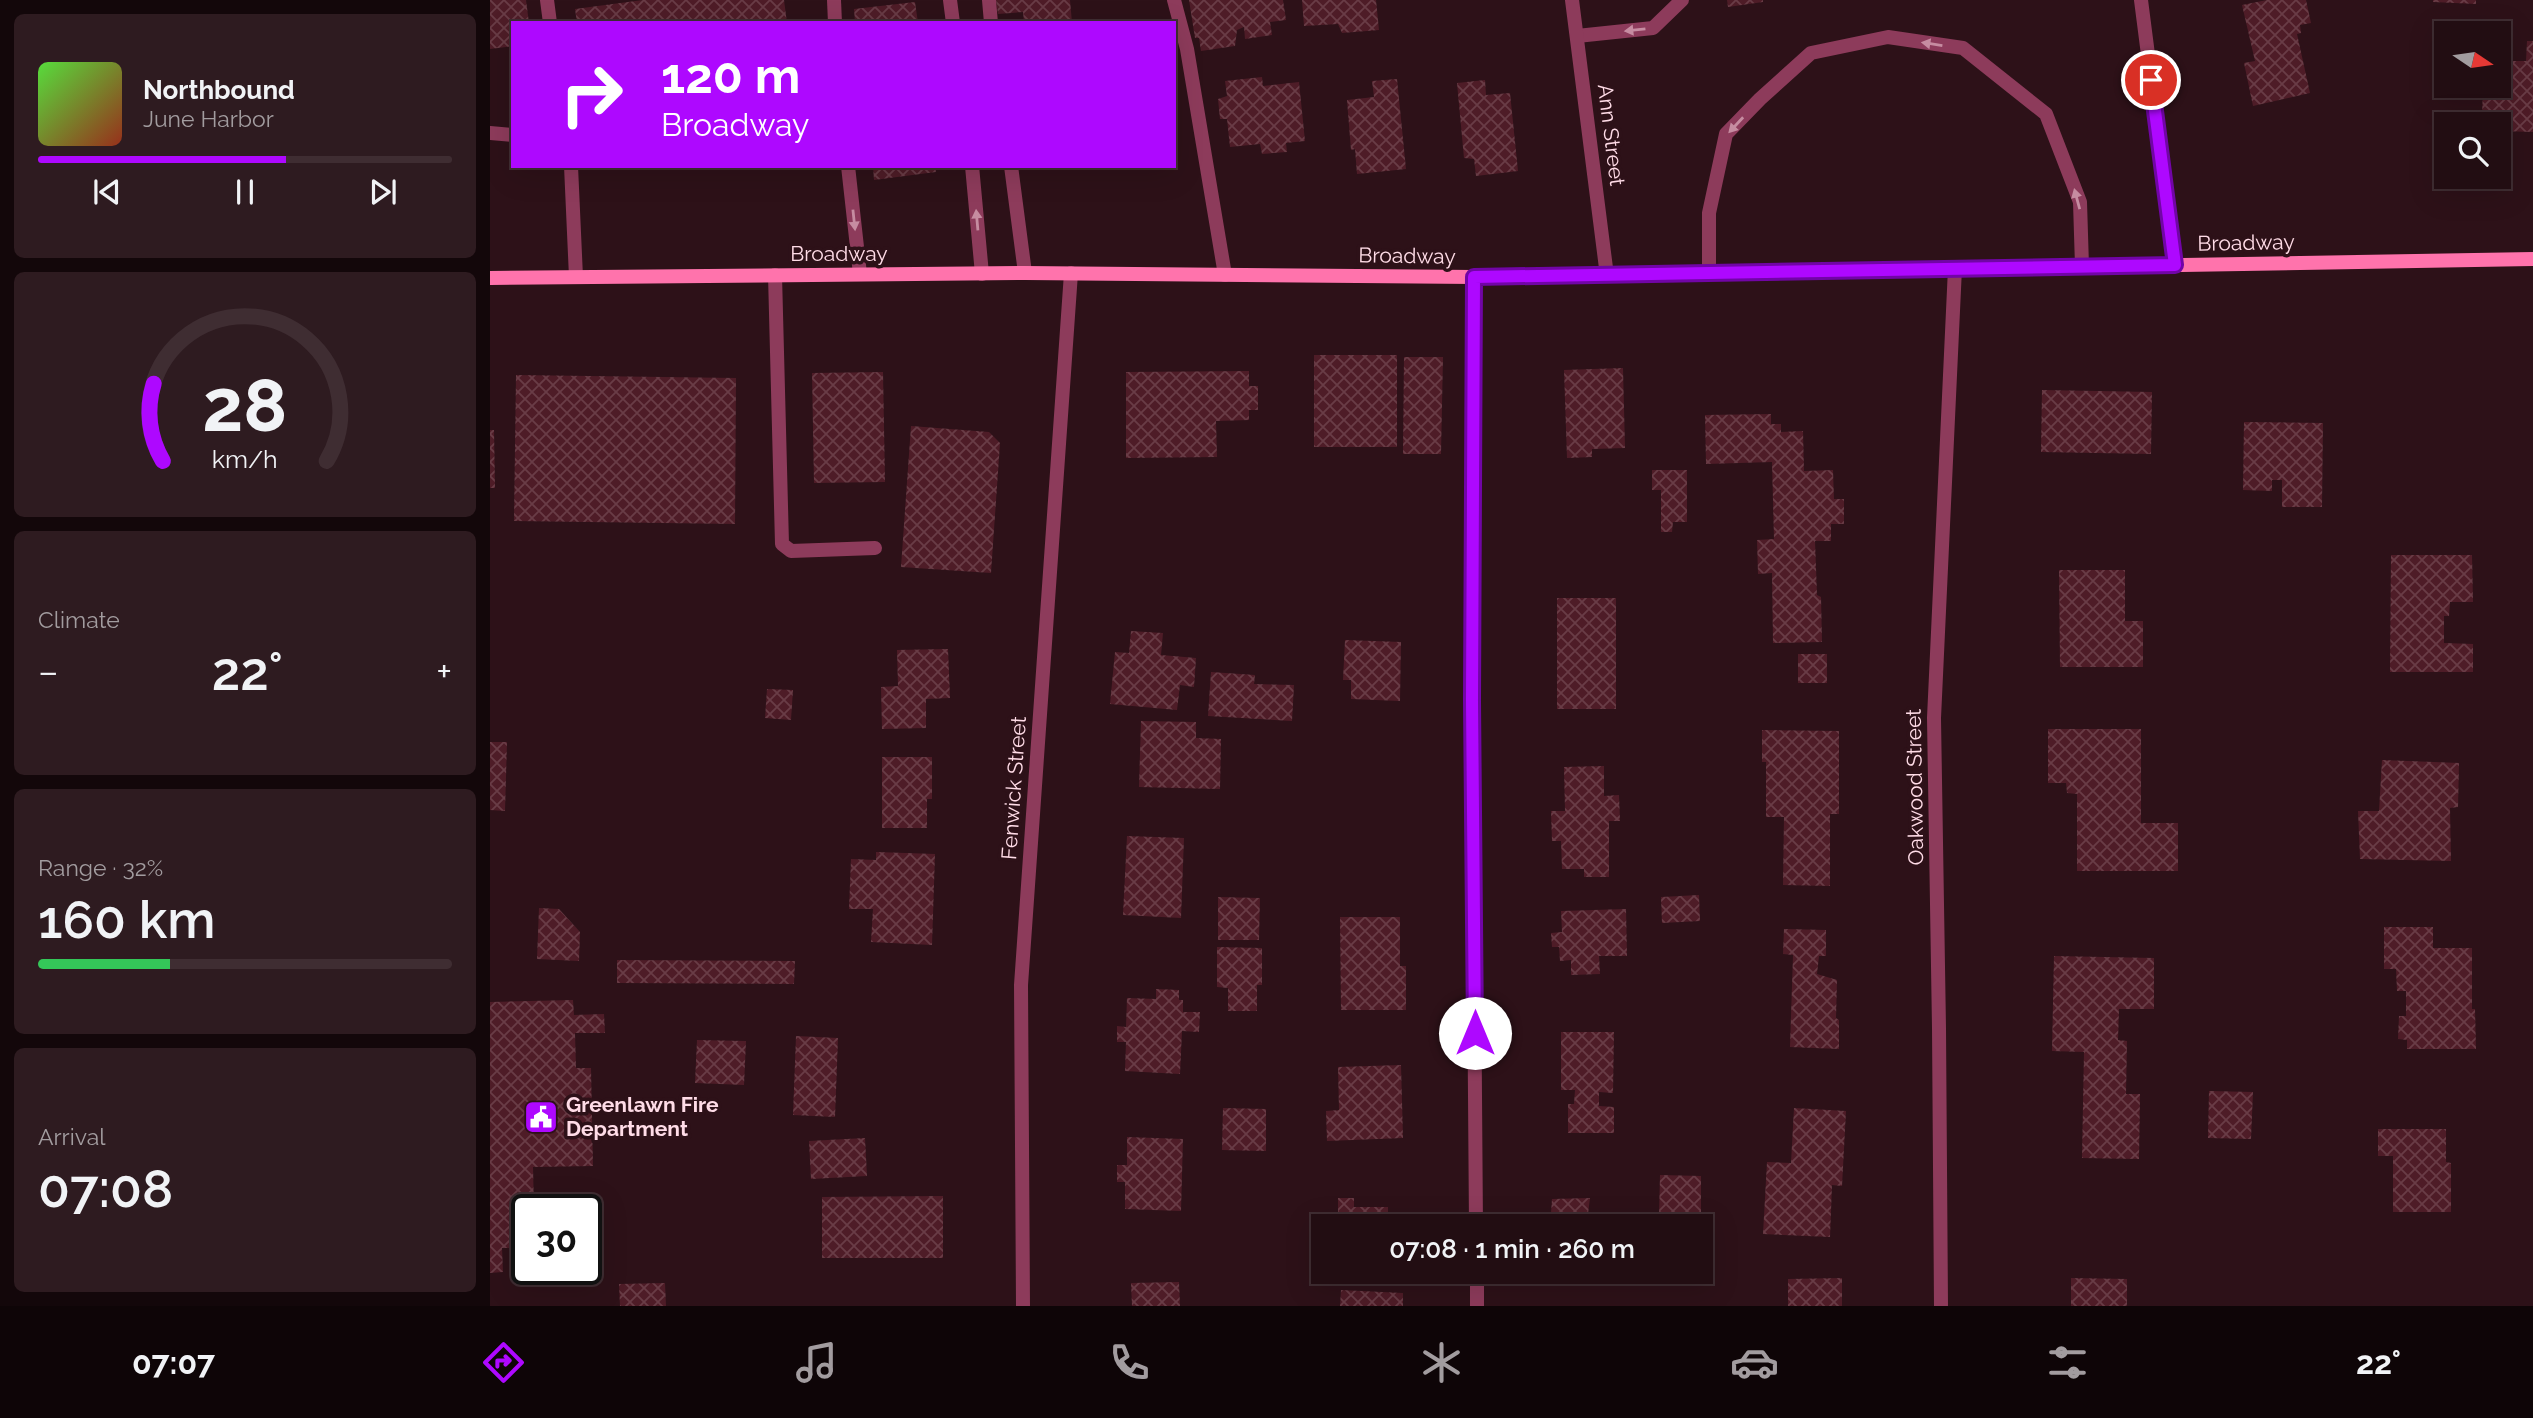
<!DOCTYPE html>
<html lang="en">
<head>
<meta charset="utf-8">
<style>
	:root { --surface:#220d12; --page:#2e1b20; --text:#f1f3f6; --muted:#a29c9f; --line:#3f2d32; --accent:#ae08ff }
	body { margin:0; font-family:Raleway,sans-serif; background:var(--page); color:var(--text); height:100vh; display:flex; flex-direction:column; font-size:26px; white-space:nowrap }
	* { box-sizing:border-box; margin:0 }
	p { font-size:23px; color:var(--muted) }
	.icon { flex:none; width:38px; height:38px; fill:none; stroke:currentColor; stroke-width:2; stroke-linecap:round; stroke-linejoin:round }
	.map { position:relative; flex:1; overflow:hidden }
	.side { display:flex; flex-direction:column; gap:14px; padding:14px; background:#13070a; width:490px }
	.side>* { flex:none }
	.banner { position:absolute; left:21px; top:21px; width:665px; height:147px; border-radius:0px; box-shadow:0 7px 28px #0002,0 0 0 2px var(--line); background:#ae08ff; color:#fff; overflow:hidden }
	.needle { width:46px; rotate:103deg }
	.fabs { position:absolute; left:1944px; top:21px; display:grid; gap:14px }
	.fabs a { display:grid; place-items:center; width:77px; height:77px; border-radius:0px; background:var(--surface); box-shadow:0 7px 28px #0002,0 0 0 2px var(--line); font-size:35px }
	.speed { position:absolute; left:21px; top:1194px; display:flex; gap:14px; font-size:35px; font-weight:700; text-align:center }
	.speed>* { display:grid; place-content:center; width:91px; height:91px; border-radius:50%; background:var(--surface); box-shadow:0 7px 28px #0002,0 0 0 2px var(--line); line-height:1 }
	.speed .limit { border:4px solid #111; border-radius:10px; background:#fff; color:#111 }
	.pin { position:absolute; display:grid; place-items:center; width:60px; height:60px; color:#fff; margin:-30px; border:4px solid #fff; border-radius:50%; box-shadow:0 2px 7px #0007 }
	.me { position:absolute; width:77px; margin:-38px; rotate:0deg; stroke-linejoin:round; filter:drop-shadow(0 0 5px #0008) }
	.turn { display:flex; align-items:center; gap:24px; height:147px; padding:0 35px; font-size:32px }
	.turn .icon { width:91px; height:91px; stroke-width:2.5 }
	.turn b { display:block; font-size:49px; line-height:60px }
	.big { font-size:52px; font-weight:600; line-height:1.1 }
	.side .tile { flex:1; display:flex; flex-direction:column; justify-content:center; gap:10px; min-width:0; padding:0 24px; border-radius:10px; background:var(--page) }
	.side .dial { align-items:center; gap:0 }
	.dial svg { height:182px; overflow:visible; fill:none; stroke:var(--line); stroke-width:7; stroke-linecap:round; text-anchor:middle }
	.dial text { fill:var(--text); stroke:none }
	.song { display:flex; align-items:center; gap:21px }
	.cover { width:84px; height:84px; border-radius:10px; background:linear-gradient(135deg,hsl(110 70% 55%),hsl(10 70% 35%)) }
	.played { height:7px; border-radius:4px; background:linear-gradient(90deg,var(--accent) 60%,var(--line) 60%) }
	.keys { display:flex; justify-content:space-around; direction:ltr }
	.heat { display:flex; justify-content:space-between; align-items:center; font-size:38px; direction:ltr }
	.charge { height:10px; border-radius:5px; background:linear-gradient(90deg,#34c759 32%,var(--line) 0) }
	.trip { position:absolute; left:821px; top:1214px; width:402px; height:70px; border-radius:0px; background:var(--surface); box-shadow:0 7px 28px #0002,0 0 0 2px var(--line); font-weight:600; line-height:70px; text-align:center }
	.tab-bar { display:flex; height:112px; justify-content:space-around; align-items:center; background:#0e0507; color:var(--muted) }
	.tab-bar .icon { width:49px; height:49px }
	.tab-bar .active { color:var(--accent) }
	.tab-bar b { font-size:32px; color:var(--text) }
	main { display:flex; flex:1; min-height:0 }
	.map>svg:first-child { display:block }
	.building { fill:url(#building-cross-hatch) }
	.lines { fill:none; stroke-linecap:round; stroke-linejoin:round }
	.service { stroke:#8d3b5b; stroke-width:14 }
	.minor { stroke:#8d3b5b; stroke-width:14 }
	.secondary { stroke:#ff73ac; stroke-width:14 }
	.oneway { fill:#c68ca1 }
	.route-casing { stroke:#7105a6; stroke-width:18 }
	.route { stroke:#ae08ff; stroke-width:12 }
	.labels { text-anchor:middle; stroke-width:7; stroke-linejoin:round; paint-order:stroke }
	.street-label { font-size:21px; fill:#ffdce7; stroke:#2d1118 }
	.poi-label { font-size:21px; font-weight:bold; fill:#ffdce7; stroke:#2d1118; text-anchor:start }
</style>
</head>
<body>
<main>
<section class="side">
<div class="tile">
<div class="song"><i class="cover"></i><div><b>Northbound</b><p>June Harbor</p></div></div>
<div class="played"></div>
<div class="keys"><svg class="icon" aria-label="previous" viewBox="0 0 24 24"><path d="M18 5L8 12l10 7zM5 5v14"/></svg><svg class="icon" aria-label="pause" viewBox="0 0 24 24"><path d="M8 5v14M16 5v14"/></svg><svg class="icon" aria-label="next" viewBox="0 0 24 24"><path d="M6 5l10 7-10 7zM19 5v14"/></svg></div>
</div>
<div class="tile dial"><svg viewBox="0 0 100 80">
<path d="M14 69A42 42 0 1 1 86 69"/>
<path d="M14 69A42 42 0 0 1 10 35" stroke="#ae08ff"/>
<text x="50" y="56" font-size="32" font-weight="700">28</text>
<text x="50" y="72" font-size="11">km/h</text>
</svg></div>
<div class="tile"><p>Climate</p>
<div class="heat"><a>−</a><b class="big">22°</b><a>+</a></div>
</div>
<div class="tile"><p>Range · 32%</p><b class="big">160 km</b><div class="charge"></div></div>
<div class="tile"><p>Arrival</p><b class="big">07:08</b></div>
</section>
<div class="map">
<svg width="2043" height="1306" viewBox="0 0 2043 1306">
	<defs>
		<pattern id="building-cross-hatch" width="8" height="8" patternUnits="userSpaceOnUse" patternTransform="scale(1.75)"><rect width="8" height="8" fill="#4e1c27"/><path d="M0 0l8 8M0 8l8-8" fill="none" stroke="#693c46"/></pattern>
	</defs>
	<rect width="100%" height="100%" fill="#2d1118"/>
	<g class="building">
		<path d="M 0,0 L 36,0 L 39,23 L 23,23 L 23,46 L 0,49 Z"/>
		<path d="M 153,0 L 294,0 L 297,23 L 87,23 L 85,9 Z"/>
		<path d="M 506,0 L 580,0 L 582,23 L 534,23 L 533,12 L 508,14 Z"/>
		<path d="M 699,0 L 793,0 L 796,20 L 780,22 L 782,35 L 755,39 L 754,27 L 747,30 L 745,46 L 711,51 L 709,38 L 705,38 Z"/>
		<path d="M 812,0 L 886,0 L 889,30 L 852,33 L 848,24 L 814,26 Z"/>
		<path d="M 1237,0 L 1273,0 L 1273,2 L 1238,7 Z"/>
		<path d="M 1777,0 L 1816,0 L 1821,23 L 1810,25 L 1811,33 L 1807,34 L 1820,93 L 1763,106 L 1754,63 L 1765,61 L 1752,5 Z"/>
		<path d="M 1943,0 L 1986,0 L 1986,4 L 1943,2 Z"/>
		<path d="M 425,2 L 428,23 L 365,23 L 364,9 Z"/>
		<path d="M 2037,41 L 2043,41 L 2043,132 L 2009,131 L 2009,124 L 2003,124 L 2004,116 L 1992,116 L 1993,86 L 2009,86 L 2009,55 L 2020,55 L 2019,61 L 2036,61 Z"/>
		<path d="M 772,77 L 773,86 L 809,82 L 815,141 L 796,143 L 797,152 L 772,154 L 770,144 L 740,147 L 737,119 L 730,119 L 728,99 L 737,96 L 735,81 Z"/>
		<path d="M 907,79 L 916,169 L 867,174 L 865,149 L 861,150 L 857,100 L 884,97 L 882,81 Z"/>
		<path d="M 995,80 L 996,95 L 1020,93 L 1028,171 L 986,176 L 984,159 L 974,158 L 967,83 Z"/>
		<path d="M 383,166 L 445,166 L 446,172 L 384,180 Z"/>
		<rect x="824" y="355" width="83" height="92"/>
		<path d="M 914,357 L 953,357 L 951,454 L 913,454 Z"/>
		<path d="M 1133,368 L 1135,448 L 1102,449 L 1102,457 L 1077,458 L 1074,370 Z"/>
		<path d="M 759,371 L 759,386 L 768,386 L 768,410 L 759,410 L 759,420 L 726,421 L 727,457 L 636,458 L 636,372 Z"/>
		<path d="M 393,372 L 395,482 L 324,483 L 322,373 Z"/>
		<path d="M 26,375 L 246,378 L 245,524 L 24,521 Z"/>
		<path d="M 1552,390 L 1662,392 L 1661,454 L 1551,452 Z"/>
		<path d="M 1281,414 L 1281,424 L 1291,424 L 1291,432 L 1313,431 L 1314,471 L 1343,470 L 1344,499 L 1354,499 L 1354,524 L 1341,524 L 1341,541 L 1325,541 L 1327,595 L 1331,597 L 1332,642 L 1283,643 L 1282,573 L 1268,574 L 1267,540 L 1284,539 L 1282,462 L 1216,464 L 1215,415 Z"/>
		<path d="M 1754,422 L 1833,423 L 1832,507 L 1792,507 L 1792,480 L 1782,480 L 1782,491 L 1753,490 Z"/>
		<path d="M 421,426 L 499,432 L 510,443 L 501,573 L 411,567 Z"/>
		<path d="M 0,430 L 4,430 L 5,488 L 0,488 Z"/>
		<path d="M 1162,470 L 1197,470 L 1197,522 L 1183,522 L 1182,532 L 1171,532 L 1171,490 L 1162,490 Z"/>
		<path d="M 1901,555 L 1982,555 L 1983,602 L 1960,602 L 1959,616 L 1954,616 L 1954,643 L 1983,644 L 1983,672 L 1900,672 Z"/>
		<path d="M 1569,570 L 1635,570 L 1635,621 L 1653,621 L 1653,667 L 1570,667 Z"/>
		<rect x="1067" y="598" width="59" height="111"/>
		<path d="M 641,631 L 673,633 L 671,655 L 706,658 L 704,687 L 690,685 L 687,710 L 620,704 L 625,652 L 639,653 Z"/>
		<path d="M 855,640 L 911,642 L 910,701 L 861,699 L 861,680 L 853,680 Z"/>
		<path d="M 458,649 L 460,698 L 436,699 L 436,728 L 392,729 L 391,687 L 408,686 L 407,650 Z"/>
		<rect x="1308" y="654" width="29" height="29"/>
		<path d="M 721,672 L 765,675 L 764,684 L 804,685 L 802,721 L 718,716 Z"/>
		<path d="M 277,689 L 303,690 L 301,720 L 275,718 Z"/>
		<path d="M 651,721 L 706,722 L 706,738 L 731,739 L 730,789 L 649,787 Z"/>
		<path d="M 1558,729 L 1651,729 L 1651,823 L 1688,823 L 1688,871 L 1587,871 L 1587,794 L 1577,793 L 1576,783 L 1558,783 Z"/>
		<path d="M 1272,730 L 1349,731 L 1349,814 L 1340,814 L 1340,886 L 1293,885 L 1294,817 L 1276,817 L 1276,762 L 1272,762 Z"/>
		<path d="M 0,742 L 17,742 L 15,811 L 0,810 Z"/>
		<path d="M 392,757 L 442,757 L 442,799 L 437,799 L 437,828 L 392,828 Z"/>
		<path d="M 1892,760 L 1969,763 L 1968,807 L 1960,808 L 1961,861 L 1870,859 L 1868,811 L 1889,811 Z"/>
		<path d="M 1114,766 L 1114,796 L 1129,795 L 1130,821 L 1119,821 L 1119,877 L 1094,877 L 1094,869 L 1072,869 L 1071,841 L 1062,841 L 1061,811 L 1075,811 L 1074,767 Z"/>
		<path d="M 637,836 L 694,838 L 691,918 L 633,915 Z"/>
		<path d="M 386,852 L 445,854 L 442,945 L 381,942 L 383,909 L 359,909 L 361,859 L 386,860 Z"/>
		<path d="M 1209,895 L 1210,921 L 1172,923 L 1171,897 Z"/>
		<path d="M 728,897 L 770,898 L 769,940 L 728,940 Z"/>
		<path d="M 49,908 L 69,909 L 90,932 L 89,961 L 47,959 Z"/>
		<path d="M 1136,909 L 1137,956 L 1109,956 L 1110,974 L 1081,975 L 1081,960 L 1070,961 L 1069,947 L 1062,947 L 1061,933 L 1072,932 L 1071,911 Z"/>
		<path d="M 850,917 L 910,917 L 910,966 L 916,966 L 916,1010 L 851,1010 Z"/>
		<path d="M 1894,927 L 1943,927 L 1943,948 L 1982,948 L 1982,1009 L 1985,1009 L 1986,1049 L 1917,1049 L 1917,1040 L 1908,1039 L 1909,1016 L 1916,1016 L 1916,991 L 1907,991 L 1906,969 L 1894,969 Z"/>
		<path d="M 1294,929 L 1336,930 L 1336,956 L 1329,956 L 1327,974 L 1347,980 L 1346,1018 L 1349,1020 L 1349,1049 L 1300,1047 L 1303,955 L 1293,954 Z"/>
		<path d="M 727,947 L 772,948 L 772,985 L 767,985 L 767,1011 L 738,1011 L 738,988 L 727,987 Z"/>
		<path d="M 1564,956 L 1664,958 L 1664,1009 L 1629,1009 L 1628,1040 L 1637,1041 L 1636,1094 L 1650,1094 L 1649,1159 L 1592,1158 L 1594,1052 L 1562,1051 Z"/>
		<path d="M 127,960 L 305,961 L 304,984 L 127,983 Z"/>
		<path d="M 666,989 L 689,990 L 689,1000 L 693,1000 L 693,1012 L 710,1012 L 709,1032 L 692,1031 L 690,1074 L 635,1071 L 636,1042 L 627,1042 L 627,1026 L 636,1027 L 637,998 L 666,999 Z"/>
		<path d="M 83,1000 L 84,1015 L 114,1014 L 115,1033 L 85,1033 L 86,1068 L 101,1068 L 103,1166 L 43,1167 L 44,1209 L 37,1209 L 37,1248 L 12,1248 L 13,1272 L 0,1273 L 0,1002 Z"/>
		<path d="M 1071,1032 L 1124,1032 L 1123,1093 L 1109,1092 L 1109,1106 L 1124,1107 L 1124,1133 L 1078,1133 L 1078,1104 L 1084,1104 L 1085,1090 L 1071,1090 Z"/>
		<path d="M 306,1036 L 348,1038 L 345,1117 L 303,1115 Z"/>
		<path d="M 207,1040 L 256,1041 L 254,1085 L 205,1083 Z"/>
		<path d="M 911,1065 L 913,1138 L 837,1141 L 836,1111 L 849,1110 L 848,1067 Z"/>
		<path d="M 1719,1091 L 1763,1092 L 1761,1139 L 1718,1138 Z"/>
		<path d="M 733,1108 L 776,1109 L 776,1151 L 732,1150 Z"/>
		<path d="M 1304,1108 L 1356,1111 L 1352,1186 L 1342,1185 L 1340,1237 L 1273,1234 L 1277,1162 L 1301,1163 Z"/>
		<path d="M 1888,1129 L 1956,1129 L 1956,1162 L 1961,1163 L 1961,1212 L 1903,1212 L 1903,1156 L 1888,1156 Z"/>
		<path d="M 637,1137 L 693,1139 L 691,1211 L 635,1209 L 635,1182 L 627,1182 L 627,1165 L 637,1165 Z"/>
		<path d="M 375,1138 L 377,1176 L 321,1179 L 319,1141 Z"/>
		<path d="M 1170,1175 L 1211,1176 L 1211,1215 L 1169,1214 Z"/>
		<path d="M 453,1196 L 453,1258 L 332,1258 L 332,1197 Z"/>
		<path d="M 848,1198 L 864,1198 L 864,1207 L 898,1207 L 898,1227 L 833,1227 L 833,1262 L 824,1262 L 824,1223 L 848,1223 Z"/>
		<path d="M 1100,1198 L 1098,1214 L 1121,1222 L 1146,1221 L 1146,1227 L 1060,1227 L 1062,1199 Z"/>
		<path d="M 1352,1278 L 1352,1306 L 1298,1306 L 1298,1279 Z"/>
		<path d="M 1581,1278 L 1637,1279 L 1637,1306 L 1581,1306 Z"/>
		<path d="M 689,1282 L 690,1306 L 642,1306 L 641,1283 Z"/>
		<path d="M 175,1283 L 176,1306 L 130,1306 L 129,1284 Z"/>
		<path d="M 851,1290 L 913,1293 L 913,1306 L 850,1306 Z"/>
	</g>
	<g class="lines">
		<g class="service">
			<path d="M 57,0 L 60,23"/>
			<path d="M 344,0 L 345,23"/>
			<path d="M 460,0 L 463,23"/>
			<path d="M 499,0 L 501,23"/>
			<path d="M 684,0 L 697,49 L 735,275"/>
			<path d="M 1087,36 L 1163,28 L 1192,0"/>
			<path d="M 0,133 L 23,135"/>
			<path d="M 81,166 L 86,277"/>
			<path d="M 358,166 L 370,274"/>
			<path d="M 482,166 L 492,274"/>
			<path d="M 521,166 L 535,273"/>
			<path d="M 1219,273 L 1219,213 L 1236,134 L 1270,99 L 1321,53 L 1398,37 L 1473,48 L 1556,114 L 1590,202 L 1592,266"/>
			<path d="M 285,275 L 292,544 L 301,551 L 385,548"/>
		</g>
		<g class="minor">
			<path d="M 1082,0 L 1117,276"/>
			<path d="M 1651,0 L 1685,265"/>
			<path d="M 984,277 L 982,701 L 986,1227"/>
			<path d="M 987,1272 L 987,1306"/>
			<path d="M 533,1306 L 531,985 L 581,273"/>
			<path d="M 1451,1306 L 1449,1028 L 1444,718 L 1465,268"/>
		</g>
		<path class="secondary" d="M 0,278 L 535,273 L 984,277 L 2043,259"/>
	</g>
	<defs><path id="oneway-solid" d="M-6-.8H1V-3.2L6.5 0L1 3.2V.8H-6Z" transform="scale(1.75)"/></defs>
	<g class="oneway">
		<use href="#oneway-solid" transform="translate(1145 30) rotate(174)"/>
		<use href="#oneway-solid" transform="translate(1442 44) rotate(-171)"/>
		<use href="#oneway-solid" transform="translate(1246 125) rotate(133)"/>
		<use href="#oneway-solid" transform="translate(1587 199) rotate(-105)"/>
		<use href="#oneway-solid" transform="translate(364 220) rotate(84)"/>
		<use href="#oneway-solid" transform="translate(487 220) rotate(-95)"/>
	</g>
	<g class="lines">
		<g class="route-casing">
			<path id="route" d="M 985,1033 L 982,701 L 984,277 L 1685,265 L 1661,80"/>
		</g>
		<use href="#route" class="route"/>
	</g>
	<defs>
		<g id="civic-square" transform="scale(1.75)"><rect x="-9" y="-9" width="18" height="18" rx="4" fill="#ae08ff" stroke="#2d1118"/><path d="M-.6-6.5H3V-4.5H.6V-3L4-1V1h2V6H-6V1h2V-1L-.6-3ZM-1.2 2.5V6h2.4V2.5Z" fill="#fff"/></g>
	</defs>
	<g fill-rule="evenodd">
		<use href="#civic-square" x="51" y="1117"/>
	</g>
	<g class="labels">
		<g class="street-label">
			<text transform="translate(1121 135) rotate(83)" y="7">Ann Street</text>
			<text transform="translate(1756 243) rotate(-1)" y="7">Broadway</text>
			<text x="349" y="261">Broadway</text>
			<text transform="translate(917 256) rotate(1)" y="7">Broadway</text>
			<text transform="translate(1425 787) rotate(-91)" y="7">Oakwood Street</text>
			<text transform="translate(524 788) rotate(-86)" y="7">Fenwick Street</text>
		</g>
		<g class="poi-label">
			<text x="76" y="1112">Greenlawn Fire<tspan x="76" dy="24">Department</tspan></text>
		</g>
	</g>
</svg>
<div class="fabs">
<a><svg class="needle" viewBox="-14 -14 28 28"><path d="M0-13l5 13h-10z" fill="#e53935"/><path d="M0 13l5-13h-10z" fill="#a29c9f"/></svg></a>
<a><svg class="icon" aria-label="search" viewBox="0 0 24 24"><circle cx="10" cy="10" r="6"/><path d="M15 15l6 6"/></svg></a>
</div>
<div class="speed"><div class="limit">30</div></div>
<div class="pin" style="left:1661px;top:80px;background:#d93025"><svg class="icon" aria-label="arrive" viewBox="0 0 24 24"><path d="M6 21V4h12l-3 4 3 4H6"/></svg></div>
<svg class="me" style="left:985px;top:1033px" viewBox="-20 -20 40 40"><circle r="19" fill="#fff"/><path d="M0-13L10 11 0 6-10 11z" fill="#ae08ff"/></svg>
<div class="trip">07:08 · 1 min · 260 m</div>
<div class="banner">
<div class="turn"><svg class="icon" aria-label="right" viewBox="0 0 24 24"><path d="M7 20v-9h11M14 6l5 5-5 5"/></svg><div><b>120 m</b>Broadway</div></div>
</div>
</div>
</main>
<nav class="tab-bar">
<b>07:07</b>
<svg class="icon active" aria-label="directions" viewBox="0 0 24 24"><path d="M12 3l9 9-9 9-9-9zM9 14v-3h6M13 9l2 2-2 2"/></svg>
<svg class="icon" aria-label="music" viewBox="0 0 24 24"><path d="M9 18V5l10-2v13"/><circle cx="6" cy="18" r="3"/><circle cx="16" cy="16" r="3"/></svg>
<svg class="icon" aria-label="phone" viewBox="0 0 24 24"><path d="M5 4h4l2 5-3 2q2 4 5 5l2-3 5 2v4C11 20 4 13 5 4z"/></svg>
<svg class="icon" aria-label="climate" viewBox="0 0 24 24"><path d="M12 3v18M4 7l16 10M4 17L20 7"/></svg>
<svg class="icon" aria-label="car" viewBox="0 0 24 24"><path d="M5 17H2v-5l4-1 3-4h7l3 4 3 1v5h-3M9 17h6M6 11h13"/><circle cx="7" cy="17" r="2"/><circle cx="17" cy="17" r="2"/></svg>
<svg class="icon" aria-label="filters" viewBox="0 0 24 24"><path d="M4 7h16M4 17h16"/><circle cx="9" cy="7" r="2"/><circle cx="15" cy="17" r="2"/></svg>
<b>22°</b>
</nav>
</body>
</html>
